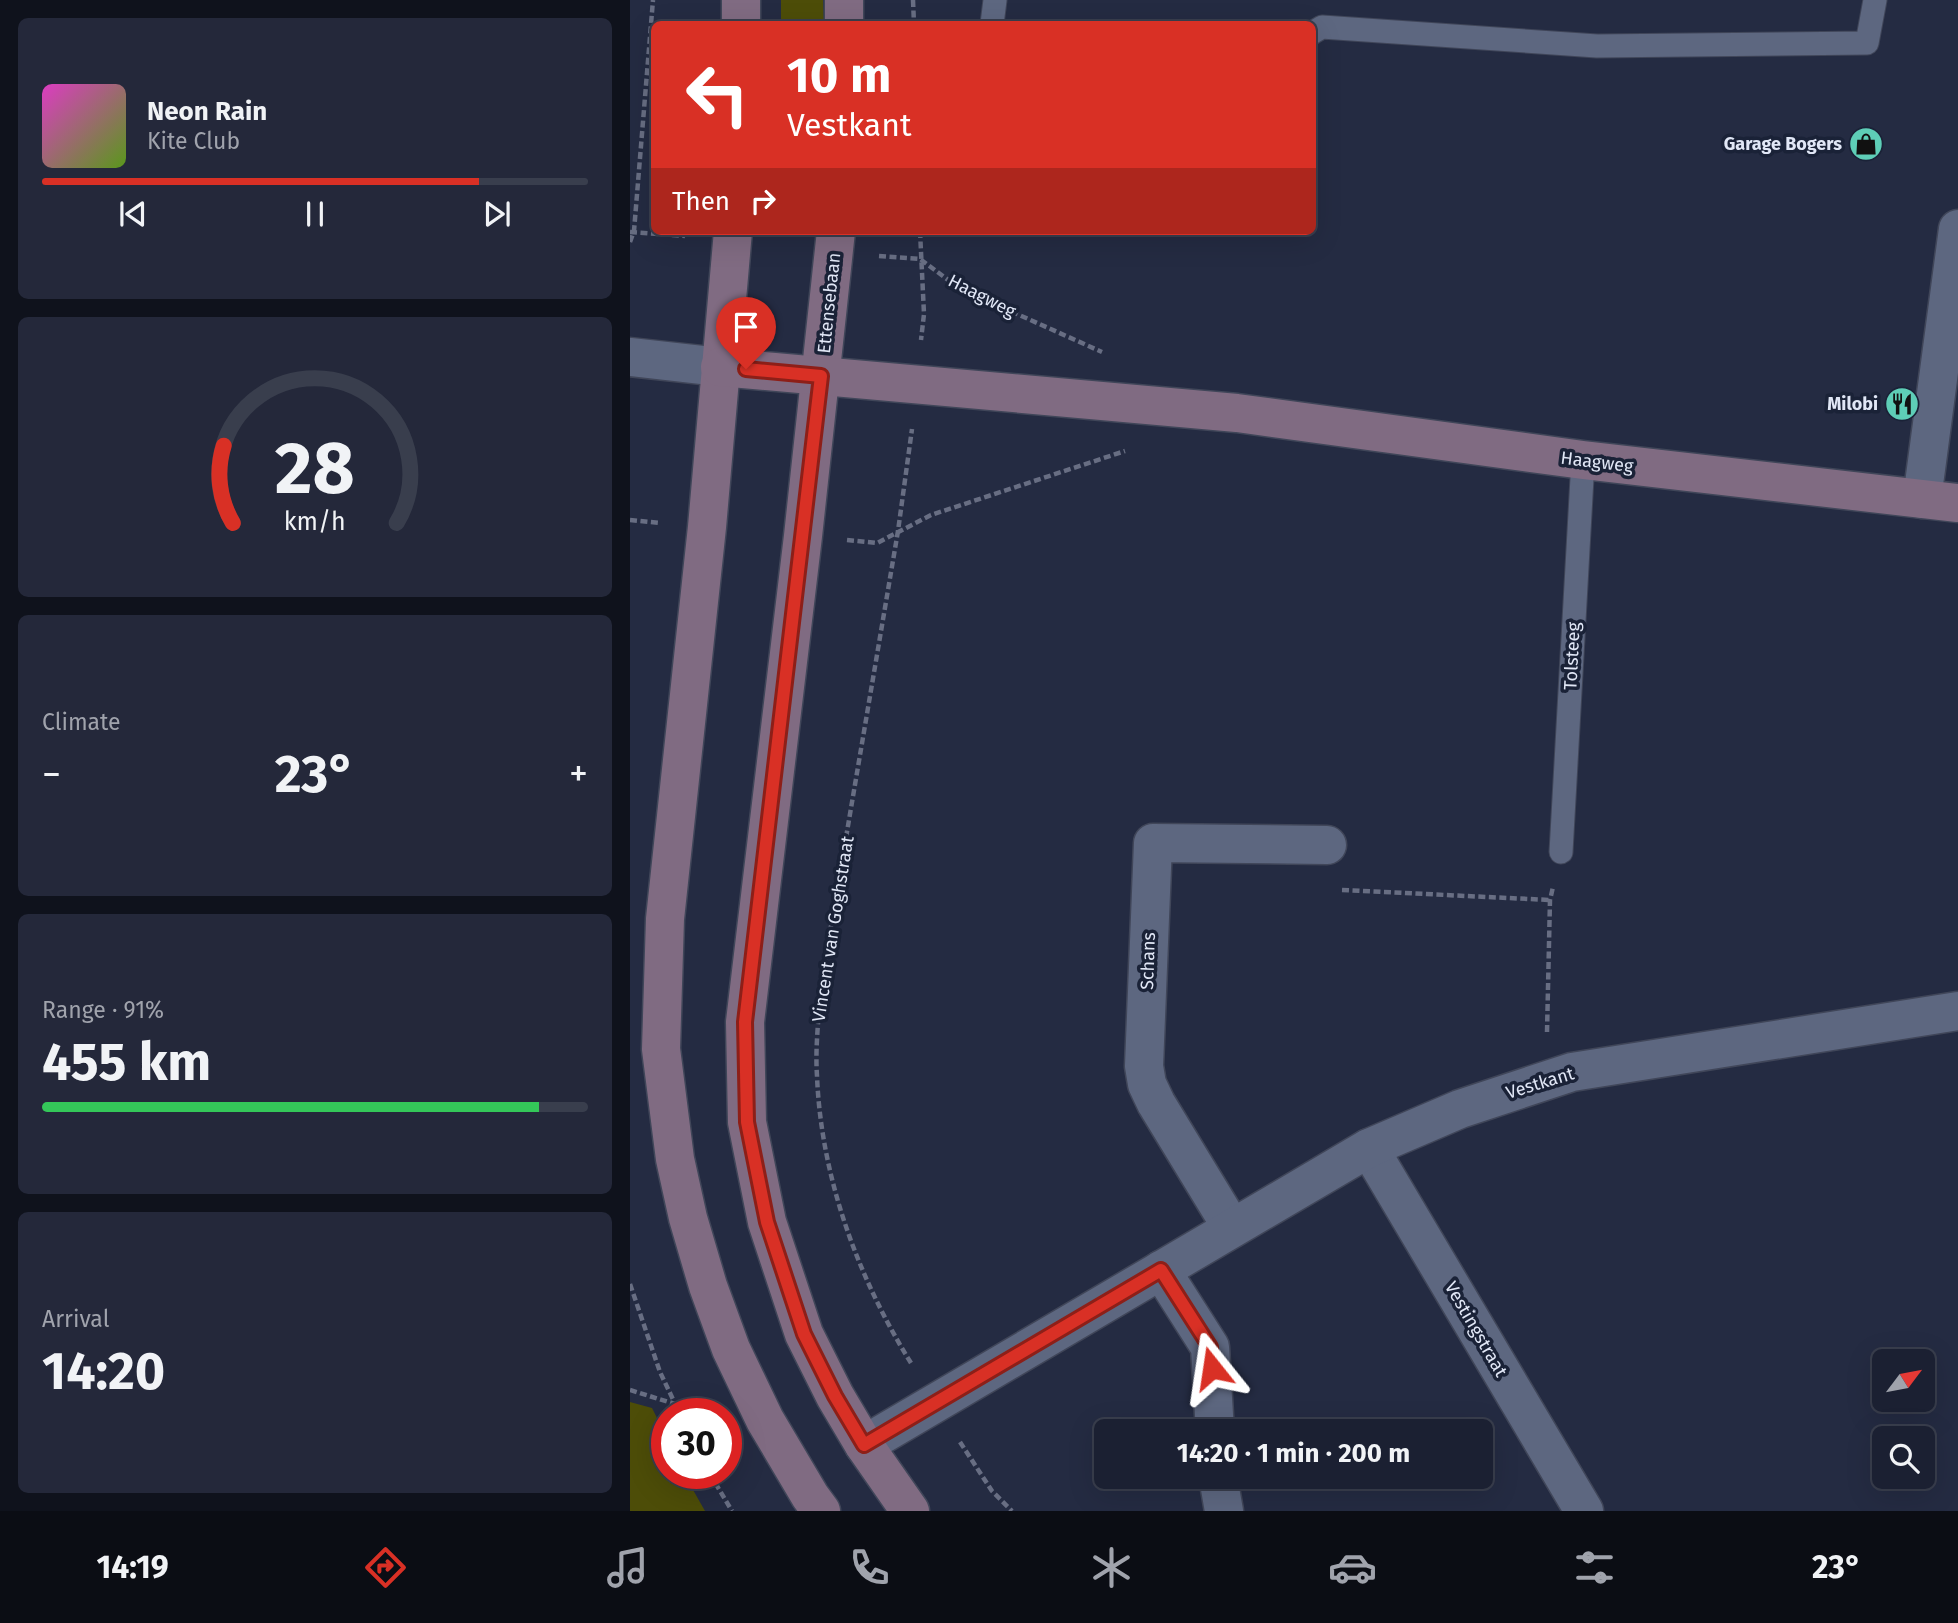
<!DOCTYPE html>
<html lang="en">
<head>
<meta charset="utf-8">
<style>
	:root { --surface:#1b2032; --page:#24283a; --text:#f1f3f6; --muted:#a0a3ac; --line:#393e4d; --accent:#d93025 }
	body { margin:0; font-family:"Fira Sans",sans-serif; background:var(--page); color:var(--text); height:100vh; display:flex; flex-direction:column; font-size:26px; white-space:nowrap }
	* { box-sizing:border-box; margin:0 }
	p { font-size:23px; color:var(--muted) }
	.icon { flex:none; width:38px; height:38px; fill:none; stroke:currentColor; stroke-width:2; stroke-linecap:round; stroke-linejoin:round }
	.map { position:relative; flex:1; overflow:hidden }
	.panel { display:flex; flex-direction:column; gap:18px; padding:18px; background:#0f121c; width:630px }
	.panel>* { flex:none }
	.banner { position:absolute; left:21px; top:21px; width:665px; height:214px; border-radius:10px; box-shadow:0 7px 28px #0002,0 0 0 2px var(--line); background:#d93025; color:#fff; overflow:hidden }
	.needle { width:46px; rotate:58deg }
	.controls { position:absolute; left:1242px; top:1349px; display:grid; gap:14px }
	.controls a { display:grid; place-items:center; width:63px; height:63px; border-radius:10px; background:var(--surface); box-shadow:0 7px 28px #0002,0 0 0 2px var(--line); font-size:35px }
	.speed { position:absolute; left:21px; top:1398px; display:flex; gap:14px; font-size:35px; font-weight:700; text-align:center }
	.speed>* { display:grid; place-content:center; width:91px; height:91px; border-radius:50%; background:var(--surface); box-shadow:0 7px 28px #0002,0 0 0 2px var(--line); line-height:1 }
	.speed .limit { border:10px solid #d22; background:#fff; color:#111 }
	.pin { position:absolute; display:grid; place-items:center; width:60px; height:60px; color:#fff; margin:-72px -30px; border-radius:50% 50% 50% 0; rotate:-45deg; box-shadow:0 0 7px #0007 }
	.pin .icon { rotate:45deg }
	.me { position:absolute; width:77px; margin:-38px; rotate:345deg; stroke-linejoin:round; filter:drop-shadow(0 0 5px #0008) }
	.turn { display:flex; align-items:center; gap:24px; height:147px; padding:0 21px; font-size:32px }
	.turn .icon { width:91px; height:91px; stroke-width:2.5 }
	.turn b { display:block; font-size:49px; line-height:60px }
	.then { display:flex; align-items:center; height:66px; padding:0 21px; background:#0003; gap:14px; font-size:26px }
	.big { font-size:52px; font-weight:700; line-height:1.1 }
	.panel .widget { flex:1; display:flex; flex-direction:column; justify-content:center; gap:10px; min-width:0; padding:0 24px; border-radius:10px; background:var(--page) }
	.panel .dial { align-items:center; gap:0 }
	.dial svg { height:182px; overflow:visible; fill:none; stroke:var(--line); stroke-width:7; stroke-linecap:round; text-anchor:middle }
	.dial text { fill:var(--text); stroke:none }
	.song { display:flex; align-items:center; gap:21px }
	.cover { width:84px; height:84px; border-radius:10px; background:linear-gradient(135deg,hsl(310 70% 55%),hsl(90 70% 35%)) }
	.played { height:7px; border-radius:4px; background:linear-gradient(90deg,var(--accent) 80%,var(--line) 80%) }
	.keys { display:flex; justify-content:space-around; direction:ltr }
	.heat { display:flex; justify-content:space-between; align-items:center; font-size:38px; direction:ltr }
	.charge { height:10px; border-radius:5px; background:linear-gradient(90deg,#34c759 91%,var(--line) 0) }
	.trip { position:absolute; left:464px; top:1419px; width:399px; height:70px; border-radius:10px; background:var(--surface); box-shadow:0 7px 28px #0002,0 0 0 2px var(--line); font-weight:700; line-height:70px; text-align:center }
	.tabs { display:flex; height:112px; justify-content:space-around; align-items:center; background:#0b0d14; color:var(--muted) }
	.tabs .icon { width:49px; height:49px }
	.tabs .on { color:var(--accent) }
	.tabs b { font-size:32px; color:var(--text) }
	main { display:flex; flex:1; min-height:0 }
	.map>svg:first-child { display:block }
	.green { fill:#4d4d08 }
	.lines { fill:none; stroke-linecap:round; stroke-linejoin:round }
	.service-casing { stroke:#404659; stroke-width:25 }
	.minor-casing { stroke:#404659; stroke-width:41 }
	.tertiary-casing { stroke:#404659; stroke-width:41 }
	.secondary-casing { stroke:#404659; stroke-width:41 }
	.path { stroke:#686e83; stroke-width:4.5; stroke-dasharray:7 3.5; stroke-linecap:butt }
	.service { stroke:#5d6780; stroke-width:23 }
	.minor { stroke:#5d6780; stroke-width:38 }
	.tertiary { stroke:#5d6780; stroke-width:38 }
	.secondary { stroke:#806b82; stroke-width:38 }
	.route-casing { stroke:#8d1f18; stroke-width:18 }
	.route { stroke:#d93025; stroke-width:12 }
	.labels { text-anchor:middle; stroke-width:7; stroke-linejoin:round; paint-order:stroke }
	.poi-label { font-size:18px; font-weight:bold; fill:#e1e7f6; stroke:#1a2237; text-anchor:end }
	.street-label { font-size:18px; fill:#e1e7f6; stroke:#1a2237 }
</style>
</head>
<body>
<main>
<section class="panel">
<div class="widget">
<div class="song"><i class="cover"></i><div><b>Neon Rain</b><p>Kite Club</p></div></div>
<div class="played"></div>
<div class="keys"><svg class="icon" aria-label="previous" viewBox="0 0 24 24"><path d="M18 5L8 12l10 7zM5 5v14"/></svg><svg class="icon" aria-label="pause" viewBox="0 0 24 24"><path d="M8 5v14M16 5v14"/></svg><svg class="icon" aria-label="next" viewBox="0 0 24 24"><path d="M6 5l10 7-10 7zM19 5v14"/></svg></div>
</div>
<div class="widget dial"><svg viewBox="0 0 100 80">
<path d="M14 69A42 42 0 1 1 86 69"/>
<path d="M14 69A42 42 0 0 1 10 35" stroke="#d93025"/>
<text x="50" y="56" font-size="32" font-weight="700">28</text>
<text x="50" y="72" font-size="11">km/h</text>
</svg></div>
<div class="widget"><p>Climate</p>
<div class="heat"><a>−</a><b class="big">23°</b><a>+</a></div>
</div>
<div class="widget"><p>Range · 91%</p><b class="big">455 km</b><div class="charge"></div></div>
<div class="widget"><p>Arrival</p><b class="big">14:20</b></div>
</section>
<div class="map">
<svg width="1328" height="1511" viewBox="0 0 1328 1511">
	<rect width="100%" height="100%" fill="#242b42"/>
	<g class="green">
		<path d="M 151,0 L 193,0 L 194,24 L 151,24 Z"/>
		<path d="M 0,1402 L 22,1408 L 37,1438 L 37,1474 L 54,1474 L 75,1511 L 0,1511 Z"/>
	</g>
	<g class="lines">
		<g class="service-casing">
			<g id="service">
				<path d="M 362,24 L 365,0"/>
				<path d="M 682,33 L 692,27 L 967,46 L 1237,43 L 1245,0"/>
				<path d="M 931,852 L 953,460"/>
			</g>
		</g>
		<g class="minor-casing">
			<g id="minor">
				<path d="M 1292,499 L 1328,229"/>
				<path d="M 739,1148 L 954,1511"/>
				<path d="M 602,1228 L 526,1103 L 517,1084 L 514,1066 L 523,843 L 697,845"/>
				<path d="M 531,1270 L 580,1347 L 585,1432"/>
				<path d="M 234,1445 L 739,1148 L 830,1109 L 942,1072 L 1328,1011"/>
				<path d="M 588,1477 L 594,1511"/>
			</g>
		</g>
		<g class="tertiary-casing">
			<path id="tertiary" d="M 0,357 L 90,367"/>
		</g>
		<g class="secondary-casing">
			<g id="secondary">
				<path d="M 111,0 L 111,24"/>
				<path d="M 214,24 L 214,0"/>
				<path d="M 103,231 L 77,527 L 35,919 L 31,1049 L 45,1159 L 58,1218 L 78,1286 L 101,1349 L 135,1420 L 180,1496 L 191,1511"/>
				<path d="M 206,231 L 173,536 L 115,1022 L 117,1122 L 137,1222 L 174,1334 L 205,1396 L 234,1445 L 280,1511"/>
				<path d="M 90,367 L 607,413 L 953,460 L 1328,503"/>
			</g>
		</g>
		<g class="path">
			<path d="M 283,0 L 284,24"/>
			<path d="M 290,231 L 294,314 L 291,340"/>
			<path d="M 0,232 L 55,236"/>
			<path d="M 0,242 L 4,231 L 23,0"/>
			<path d="M 249,256 L 290,259 L 329,288 L 472,352"/>
			<path d="M 0,520 L 30,523"/>
			<path d="M 217,540 L 247,543 L 301,515 L 495,451"/>
			<path d="M 712,890 L 920,900"/>
			<path d="M 917,1032 L 920,900 L 923,887"/>
			<path d="M 0,1284 L 30,1372 L 50,1414"/>
			<path d="M 281,1363 C 228,1278 191,1177 187,1076 C 185,1046 189,1015 191,985 L 268,531 L 282,429"/>
			<path d="M 0,1390 L 45,1404"/>
			<path d="M 330,1442 L 362,1491 L 382,1511"/>
			<path d="M 80,1474 L 102,1511"/>
		</g>
		<use href="#service" class="service"/>
		<use href="#minor" class="minor"/>
		<use href="#tertiary" class="tertiary"/>
		<use href="#secondary" class="secondary"/>
	</g>
	<g class="lines">
		<g class="route-casing">
			<path id="route" d="M 116,369 L 191,376 L 115,1022 L 117,1122 L 137,1222 L 174,1334 L 205,1396 L 234,1445 L 531,1270 L 580,1347 L 582,1368"/>
		</g>
		<use href="#route" class="route"/>
	</g>
	<defs>
		<g id="shop-disc" transform="scale(1.75)"><circle r="9.5" fill="#5eceb7" stroke="#1a2237"/><path d="M-5-2.5h2.3a2.7 3.5 0 0 1 5.4 0H5L5.5 6h-11ZM-1.5-2.5h3a1.5 2.3 0 0 0-3 0Z" fill="#111"/></g>
		<g id="restaurant-disc" transform="scale(1.75)"><circle r="9.5" fill="#5eceb7" stroke="#1a2237"/><path d="M-5-6h1v4h1v-4h1v4h1v-4h1v5L-1.5 .5V6h-2V.5L-5-1ZM5-6V6H3V1.5H1.5Q1.5-4 5-6Z" fill="#111"/></g>
	</defs>
	<g fill-rule="evenodd">
		<use href="#shop-disc" x="1236" y="144"/>
		<use href="#restaurant-disc" x="1272" y="404"/>
	</g>
	<g class="labels">
		<g class="poi-label">
			<text x="1212" y="150">Garage Bogers</text>
			<text x="1248" y="410">Milobi</text>
		</g>
		<g class="street-label">
			<text transform="translate(352 296) rotate(27)" y="6">Haagweg</text>
			<text transform="translate(199 303) rotate(-84)" y="6">Ettensebaan</text>
			<text transform="translate(967 462) rotate(7)" y="6">Haagweg</text>
			<text transform="translate(942 656) rotate(-87)" y="6">Tolsteeg</text>
			<text transform="translate(203 929) rotate(-81)" y="6">Vincent van Goghstraat</text>
			<text transform="translate(518 961) rotate(-88)" y="6">Schans</text>
			<text transform="translate(910 1083) rotate(-17)" y="6">Vestkant</text>
			<text transform="translate(846 1329) rotate(60)" y="6">Vestingstraat</text>
		</g>
	</g>
</svg>
<div class="controls">
<a><svg class="needle" viewBox="-14 -14 28 28"><path d="M0-13l5 13h-10z" fill="#e53935"/><path d="M0 13l5-13h-10z" fill="#a0a3ac"/></svg></a>
<a><svg class="icon" aria-label="search" viewBox="0 0 24 24"><circle cx="10" cy="10" r="6"/><path d="M15 15l6 6"/></svg></a>
</div>
<div class="speed"><div class="limit">30</div></div>
<div class="pin" style="left:116px;top:369px;background:#d93025"><svg class="icon" aria-label="arrive" viewBox="0 0 24 24"><path d="M6 21V4h12l-3 4 3 4H6"/></svg></div>
<svg class="me" style="left:582px;top:1368px" viewBox="-20 -20 40 40"><path d="M0-17L14 15 0 8-14 15z" fill="#d93025" stroke="#fff" stroke-width="4"/></svg>
<div class="trip">14:20 · 1 min · 200 m</div>
<div class="banner">
<div class="turn"><svg class="icon" aria-label="left" viewBox="0 0 24 24"><path d="M17 20v-9H6M10 6l-5 5 5 5"/></svg><div><b>10 m</b>Vestkant</div></div>
<div class="then">Then<svg class="icon" aria-label="right" viewBox="0 0 24 24"><path d="M7 20v-9h11M14 6l5 5-5 5"/></svg></div>
</div>
</div>
</main>
<nav class="tabs">
<b>14:19</b>
<svg class="icon on" aria-label="directions" viewBox="0 0 24 24"><path d="M12 3l9 9-9 9-9-9zM9 14v-3h6M13 9l2 2-2 2"/></svg>
<svg class="icon" aria-label="music" viewBox="0 0 24 24"><path d="M9 18V5l10-2v13"/><circle cx="6" cy="18" r="3"/><circle cx="16" cy="16" r="3"/></svg>
<svg class="icon" aria-label="phone" viewBox="0 0 24 24"><path d="M5 4h4l2 5-3 2q2 4 5 5l2-3 5 2v4C11 20 4 13 5 4z"/></svg>
<svg class="icon" aria-label="climate" viewBox="0 0 24 24"><path d="M12 3v18M4 7l16 10M4 17L20 7"/></svg>
<svg class="icon" aria-label="car" viewBox="0 0 24 24"><path d="M5 17H2v-5l4-1 3-4h7l3 4 3 1v5h-3M9 17h6M6 11h13"/><circle cx="7" cy="17" r="2"/><circle cx="17" cy="17" r="2"/></svg>
<svg class="icon" aria-label="filters" viewBox="0 0 24 24"><path d="M4 7h16M4 17h16"/><circle cx="9" cy="7" r="2"/><circle cx="15" cy="17" r="2"/></svg>
<b>23°</b>
</nav>
</body>
</html>
